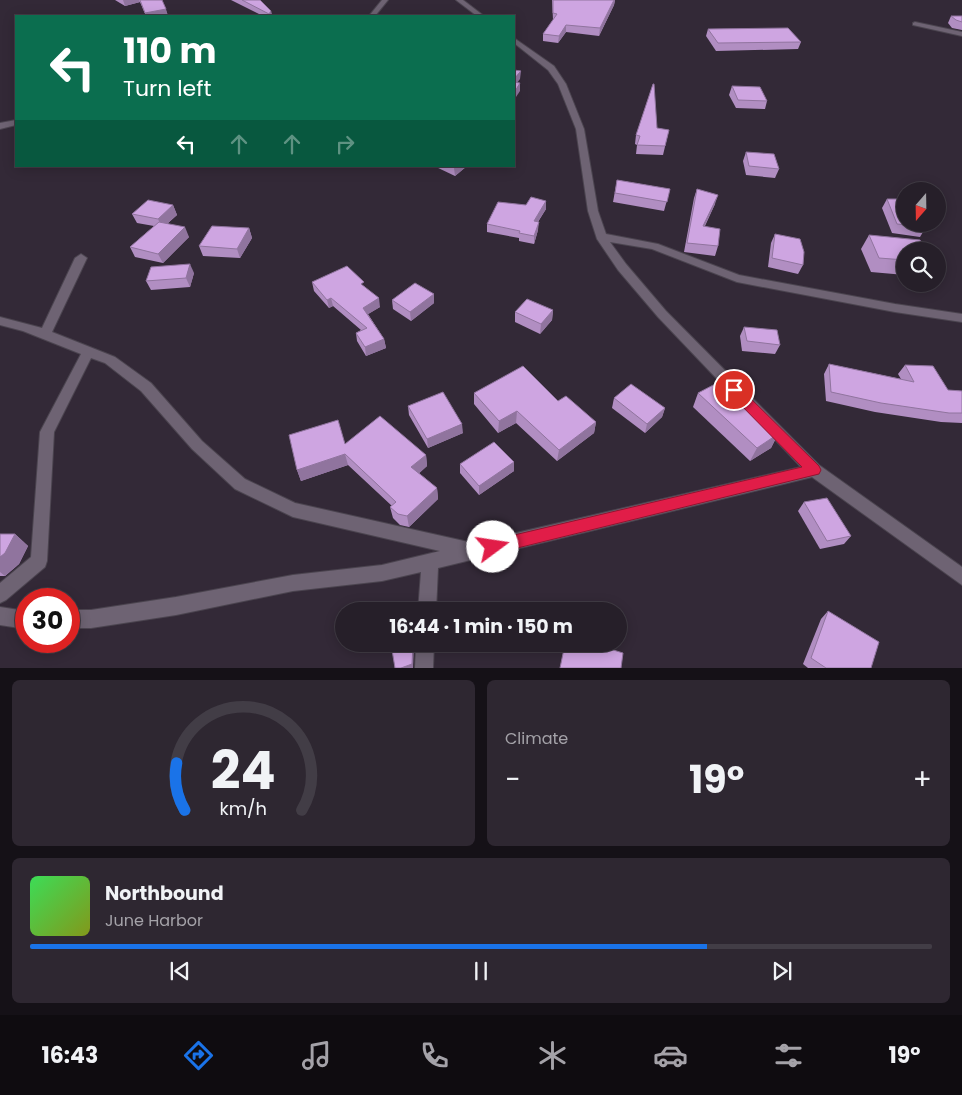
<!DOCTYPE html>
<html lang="en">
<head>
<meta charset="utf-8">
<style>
	:root { --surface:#261f29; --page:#2e2731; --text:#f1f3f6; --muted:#a4a2a8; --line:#423d46; --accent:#1a73e8 }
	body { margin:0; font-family:Poppins,sans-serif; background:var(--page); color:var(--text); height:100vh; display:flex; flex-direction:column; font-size:19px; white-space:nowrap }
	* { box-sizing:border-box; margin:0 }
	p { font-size:16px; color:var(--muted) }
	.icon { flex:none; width:28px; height:28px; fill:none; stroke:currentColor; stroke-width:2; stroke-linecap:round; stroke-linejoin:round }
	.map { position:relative; height:668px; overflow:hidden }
	.side { display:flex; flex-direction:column; gap:12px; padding:12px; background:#151117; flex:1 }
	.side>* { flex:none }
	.guide { position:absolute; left:15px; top:15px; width:500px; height:152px; border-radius:0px; box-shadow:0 2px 12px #0003,0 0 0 1px var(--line); background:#0b6e4f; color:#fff; overflow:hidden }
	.needle { width:32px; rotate:200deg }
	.buttons { position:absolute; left:896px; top:182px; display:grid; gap:10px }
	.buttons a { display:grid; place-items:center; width:50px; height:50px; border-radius:50%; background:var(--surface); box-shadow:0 2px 12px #0003,0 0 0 1px var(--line); font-size:25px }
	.speed { position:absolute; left:15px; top:588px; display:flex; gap:10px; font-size:25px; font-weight:700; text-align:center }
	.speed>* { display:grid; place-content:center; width:65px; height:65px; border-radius:50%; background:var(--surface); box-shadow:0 2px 12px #0003,0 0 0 1px var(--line); line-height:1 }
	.speed .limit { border:8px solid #d22; background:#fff; color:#111 }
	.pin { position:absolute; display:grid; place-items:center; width:42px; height:42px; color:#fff; margin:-21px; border:2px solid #fff; border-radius:50%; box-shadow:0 1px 5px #0007 }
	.me { position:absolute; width:55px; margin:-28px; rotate:76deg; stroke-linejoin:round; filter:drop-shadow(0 0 4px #0008) }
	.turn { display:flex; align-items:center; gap:18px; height:105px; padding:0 25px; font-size:22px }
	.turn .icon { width:65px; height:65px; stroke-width:2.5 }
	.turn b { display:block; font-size:35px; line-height:42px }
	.lanes { display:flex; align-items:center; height:48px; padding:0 25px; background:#0003; justify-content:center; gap:25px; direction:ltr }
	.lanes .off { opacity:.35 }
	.big { font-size:38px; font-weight:700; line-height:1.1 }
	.side .tile { flex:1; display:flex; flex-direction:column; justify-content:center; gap:8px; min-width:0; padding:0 18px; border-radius:8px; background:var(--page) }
	.side .dial { align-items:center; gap:0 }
	.dial svg { height:130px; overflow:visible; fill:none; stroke:var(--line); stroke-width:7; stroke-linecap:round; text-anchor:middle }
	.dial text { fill:var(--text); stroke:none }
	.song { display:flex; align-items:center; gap:15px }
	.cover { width:60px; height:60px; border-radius:8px; background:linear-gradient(135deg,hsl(130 70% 55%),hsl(70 70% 35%)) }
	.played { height:5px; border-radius:2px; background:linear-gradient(90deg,var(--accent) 75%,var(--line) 75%) }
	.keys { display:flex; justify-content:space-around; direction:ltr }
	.heat { display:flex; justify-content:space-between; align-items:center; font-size:28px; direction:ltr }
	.side .tiles { flex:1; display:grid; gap:12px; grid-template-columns:1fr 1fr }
	.tile:last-child { grid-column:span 2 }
	.trip { position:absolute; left:335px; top:602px; width:292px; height:50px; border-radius:25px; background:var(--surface); box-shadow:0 2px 12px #0003,0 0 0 1px var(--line); font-weight:700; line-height:50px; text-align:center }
	.tab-bar { display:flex; height:80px; justify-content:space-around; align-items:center; background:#0f0c10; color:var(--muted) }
	.tab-bar .icon { width:35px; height:35px }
	.tab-bar .selected { color:var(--accent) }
	.tab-bar b { font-size:22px; color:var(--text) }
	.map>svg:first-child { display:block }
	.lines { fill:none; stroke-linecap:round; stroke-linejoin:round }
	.minor-casing { stroke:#4b444f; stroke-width:2 }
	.minor { fill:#6e6373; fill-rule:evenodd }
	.wall { fill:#b18ec2 }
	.shaded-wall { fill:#90749e }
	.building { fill:#cea5e1; stroke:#90749e }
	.route { fill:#e11d48; stroke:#92132f }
</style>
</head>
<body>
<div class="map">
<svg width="962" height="668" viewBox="0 0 962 668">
	<rect width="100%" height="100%" fill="#332937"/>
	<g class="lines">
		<g class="minor-casing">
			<g id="minor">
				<path d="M 382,0 L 388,0 L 375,16 L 369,16 Z"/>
				<path d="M 456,0 L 463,0 L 484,16 L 477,16 Z"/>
				<path d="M 915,22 L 962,32 L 962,36 L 913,25 L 913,23 Z"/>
				<path d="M 514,38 L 554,66 L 566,84 L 584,129 L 598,211 L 606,234 L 658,244 L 739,275 L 895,304 L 962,314 L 962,322 L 895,312 L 737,282 L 652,249 L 610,242 L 626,264 L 666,311 L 819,465 L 962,567 L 962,585 L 812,477 L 438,568 L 436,611 L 418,611 L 421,572 L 382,581 L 293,591 L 176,615 L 91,628 L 69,628 L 69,610 L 91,610 L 176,597 L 293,575 L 382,565 L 440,551 L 293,517 L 235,489 L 192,449 L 141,391 L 105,363 L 91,358 L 54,432 L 47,561 L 45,567 L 6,600 L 0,603 L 0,583 L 31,557 L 40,432 L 81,354 L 23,331 L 0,325 L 0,317 L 42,328 L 75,258 L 81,254 L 87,258 L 52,332 L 115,357 L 151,383 L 202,441 L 245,479 L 295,503 L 473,543 L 801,467 L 658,317 L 618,270 L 597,239 L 588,211 L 576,129 L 558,84 L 548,70 L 514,43 Z"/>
				<path d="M 16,120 L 16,125 L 0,129 L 0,123 Z"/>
				<path d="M 0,607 L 26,611 L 26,629 L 0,625 Z"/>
				<path d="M 416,644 L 434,644 L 433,668 L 415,668 Z"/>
			</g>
		</g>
		<use href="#minor" class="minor"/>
	</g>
	<g class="wall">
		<path d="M 115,0 L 162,0 L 168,16 L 146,16 L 140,2 L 125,6 Z"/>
		<path d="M 231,0 L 260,0 L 271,11 L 272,16 L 263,16 Z"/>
		<path d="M 552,0 L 615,0 L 614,5 L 599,36 L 566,32 L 558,43 L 543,41 L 543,34 L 553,20 Z"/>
		<path d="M 951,16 L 962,16 L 962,30 L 952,28 L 948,23 Z"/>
		<path d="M 708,29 L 801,42 L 798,49 L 716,51 L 706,36 Z"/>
		<path d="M 732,86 L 767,101 L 765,109 L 736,108 L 729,95 Z"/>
		<path d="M 657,128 L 669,130 L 663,155 L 636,154 L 637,145 L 635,144 L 636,135 Z"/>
		<path d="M 746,152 L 779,169 L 775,178 L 746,175 L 743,161 Z"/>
		<path d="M 434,166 L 467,166 L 455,176 Z"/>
		<path d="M 617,180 L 670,189 L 664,211 L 613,202 Z"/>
		<path d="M 697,189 L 715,204 L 705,226 L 718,246 L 715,256 L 684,252 L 694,198 Z"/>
		<path d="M 887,199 L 926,227 L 920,237 L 892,233 L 882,208 Z"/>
		<path d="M 546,201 L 546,209 L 538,222 L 538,230 L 534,244 L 519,241 L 519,238 L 487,232 L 487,224 L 526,205 Z"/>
		<path d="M 173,205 L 177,215 L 167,224 L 189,237 L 163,263 L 135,257 L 130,247 L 154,226 L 137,223 L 132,214 Z"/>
		<path d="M 249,228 L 252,238 L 240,258 L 203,256 L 199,246 Z"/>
		<path d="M 775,234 L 803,265 L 798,274 L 768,267 L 771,243 Z"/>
		<path d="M 869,235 L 905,251 L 905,275 L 871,272 L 861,249 Z"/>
		<path d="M 194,273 L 190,287 L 151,290 L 146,281 Z"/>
		<path d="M 312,282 L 364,286 L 380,307 L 368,314 L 384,339 L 386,348 L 366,356 L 357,341 L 356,333 L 361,330 L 333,306 L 329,308 L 314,291 Z"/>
		<path d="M 434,294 L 434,303 L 411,321 L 393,309 L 392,300 Z"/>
		<path d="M 553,310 L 552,320 L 540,334 L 515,322 L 515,312 Z"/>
		<path d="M 744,327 L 780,345 L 775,354 L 742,351 L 740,336 Z"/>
		<path d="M 829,364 L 901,379 L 898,374 L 905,365 L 948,390 L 962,391 L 962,423 L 941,422 L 875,412 L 826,401 L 824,374 Z"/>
		<path d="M 474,393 L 558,401 L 596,422 L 594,433 L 557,461 L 516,423 L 498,433 L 474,404 Z"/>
		<path d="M 698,393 L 778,434 L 771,448 L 750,461 L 693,407 Z"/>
		<path d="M 614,398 L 665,408 L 662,417 L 645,433 L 612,408 Z"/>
		<path d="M 408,406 L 463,433 L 428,448 L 409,415 Z"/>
		<path d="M 345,444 L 426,455 L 427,466 L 419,473 L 437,488 L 438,499 L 409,527 L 400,525 L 393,518 L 390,507 L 392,506 L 348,465 L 301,481 L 297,470 Z"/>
		<path d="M 514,462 L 514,471 L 479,495 L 460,473 L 460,464 Z"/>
		<path d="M 804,502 L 851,536 L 844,544 L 820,549 L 798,511 Z"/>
		<path d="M 0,534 L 15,534 L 28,546 L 19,564 L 5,576 L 0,576 Z"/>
		<path d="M 828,611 L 871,668 L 808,668 L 803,664 L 821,619 Z"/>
	</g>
	<g class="shaded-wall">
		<path d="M 123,0 L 139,0 L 140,2 L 125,6 Z"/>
		<path d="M 614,0 L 615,0 L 614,5 L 599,36 L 600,28 Z"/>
		<path d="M 166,9 L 168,16 L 147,16 L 145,13 Z"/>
		<path d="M 271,11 L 272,16 L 270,16 L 269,14 Z"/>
		<path d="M 566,25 L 566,32 L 558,43 L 559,36 Z"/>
		<path d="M 521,71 L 520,79 L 514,87 L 514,79 Z"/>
		<path d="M 520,83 L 520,91 L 514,100 L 514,93 Z"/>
		<path d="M 457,166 L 467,166 L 455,176 L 454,168 Z"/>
		<path d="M 718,195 L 715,204 L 700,235 L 703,226 Z"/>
		<path d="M 546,201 L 546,209 L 533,229 L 534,221 Z"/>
		<path d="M 173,205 L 177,215 L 162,228 L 158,219 Z"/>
		<path d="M 539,222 L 538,230 L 534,244 L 534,236 Z"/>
		<path d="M 185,227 L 189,237 L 163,263 L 158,254 Z"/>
		<path d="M 249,228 L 252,238 L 240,258 L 237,249 Z"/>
		<path d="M 190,264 L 194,273 L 190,287 L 186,278 Z"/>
		<path d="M 434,294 L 434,303 L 411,321 L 410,312 Z"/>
		<path d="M 331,298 L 333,306 L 329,308 L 327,300 Z"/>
		<path d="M 379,298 L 380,307 L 365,316 L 363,308 Z"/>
		<path d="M 553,310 L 552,320 L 540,334 L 541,324 Z"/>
		<path d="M 384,339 L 386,348 L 366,356 L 365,347 Z"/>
		<path d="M 665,408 L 662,417 L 645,433 L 647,424 Z"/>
		<path d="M 517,411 L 516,423 L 498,433 L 499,421 Z"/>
		<path d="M 596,422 L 594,433 L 557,461 L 559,450 Z"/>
		<path d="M 462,424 L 463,433 L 428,448 L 427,439 Z"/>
		<path d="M 778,434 L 771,448 L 750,461 L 757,448 Z"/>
		<path d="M 345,454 L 348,465 L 301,481 L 297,470 Z"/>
		<path d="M 426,455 L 427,466 L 413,479 L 411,467 Z"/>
		<path d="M 514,462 L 514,471 L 479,495 L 479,486 Z"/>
		<path d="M 437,488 L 438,499 L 409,527 L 407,516 Z"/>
		<path d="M 15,534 L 28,546 L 19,564 L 5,576 L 0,572 L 0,557 Z"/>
		<path d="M 413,644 L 414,648 L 413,668 L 401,668 Z"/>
	</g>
	<g class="building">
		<path d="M 140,0 L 162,0 L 166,9 L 145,13 Z"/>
		<path d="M 242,0 L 260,0 L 271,11 L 269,14 Z"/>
		<path d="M 553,0 L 614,0 L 600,28 L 566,25 L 559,36 L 543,34 L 557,14 L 553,13 Z"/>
		<path d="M 951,16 L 962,16 L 962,22 L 956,20 Z"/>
		<path d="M 788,28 L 801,42 L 718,43 L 708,29 Z"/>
		<path d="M 514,70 L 521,71 L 514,79 Z"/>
		<path d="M 514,82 L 520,83 L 514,93 Z"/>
		<path d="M 653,84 L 654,84 L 657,128 L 669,130 L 665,146 L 637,145 L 640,136 L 636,135 Z"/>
		<path d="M 732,86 L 760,87 L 767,101 L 738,100 Z"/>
		<path d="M 746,152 L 774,154 L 779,169 L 749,166 Z"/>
		<path d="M 617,180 L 670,189 L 667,202 L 615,193 Z"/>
		<path d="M 697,189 L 718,195 L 703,226 L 720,229 L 718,246 L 687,243 Z"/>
		<path d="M 531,197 L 546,201 L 534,221 L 539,222 L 534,236 L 519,233 L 520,231 L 487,224 L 498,202 L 526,205 Z"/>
		<path d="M 887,199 L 905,199 L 905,224 L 924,224 L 926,227 L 897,224 Z"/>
		<path d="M 148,200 L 173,205 L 158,219 L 132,214 Z"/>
		<path d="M 159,222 L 185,227 L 158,254 L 130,247 Z"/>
		<path d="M 212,226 L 249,228 L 237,249 L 199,246 Z"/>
		<path d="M 775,234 L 800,239 L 804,252 L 803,265 L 772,258 Z"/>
		<path d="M 869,235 L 920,240 L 926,251 L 905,251 L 905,260 L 879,258 Z"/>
		<path d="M 190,264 L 186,278 L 146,281 L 151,267 Z"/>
		<path d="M 347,266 L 364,282 L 361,284 L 379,298 L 363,308 L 384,339 L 365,347 L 356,333 L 367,328 L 331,298 L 327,300 L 312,282 Z"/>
		<path d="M 415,283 L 434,294 L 410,312 L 392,300 Z"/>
		<path d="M 527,299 L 553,310 L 541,324 L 515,312 Z"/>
		<path d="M 744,327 L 777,330 L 780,345 L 747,341 Z"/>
		<path d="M 829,364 L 914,382 L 905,365 L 933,366 L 948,390 L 962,391 L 962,413 L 949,413 L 881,403 L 831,392 Z"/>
		<path d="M 523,366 L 558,401 L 566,396 L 596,422 L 559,450 L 517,411 L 499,421 L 474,393 Z"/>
		<path d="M 719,382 L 778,434 L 757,448 L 698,393 Z"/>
		<path d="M 631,384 L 665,408 L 647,424 L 614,398 Z"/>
		<path d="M 443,392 L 462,424 L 427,439 L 408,406 Z"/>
		<path d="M 380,416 L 426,455 L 411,467 L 437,488 L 407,516 L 398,514 L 390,507 L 396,502 L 345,454 L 297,470 L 289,435 L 338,420 L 345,444 Z"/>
		<path d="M 494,442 L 514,462 L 479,486 L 460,464 Z"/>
		<path d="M 827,498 L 851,536 L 827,541 L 804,502 Z"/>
		<path d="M 0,534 L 15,534 L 5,553 L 0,557 Z"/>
		<path d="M 828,611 L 879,642 L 871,668 L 826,668 L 811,658 Z"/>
		<path d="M 413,644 L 412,664 L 401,668 L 395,668 L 392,650 Z"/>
		<path d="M 565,644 L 594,644 L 623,653 L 621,668 L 560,668 Z"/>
	</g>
	<path class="route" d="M 734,385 L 739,387 L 819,466 L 821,470 L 819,474 L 493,554 L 488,552 L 485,547 L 488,542 L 493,540 L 802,467 L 730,394 L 728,390 L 730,387 Z"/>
</svg>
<div class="buttons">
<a><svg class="needle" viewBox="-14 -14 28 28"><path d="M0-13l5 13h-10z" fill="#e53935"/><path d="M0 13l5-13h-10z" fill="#a4a2a8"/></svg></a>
<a><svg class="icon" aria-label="search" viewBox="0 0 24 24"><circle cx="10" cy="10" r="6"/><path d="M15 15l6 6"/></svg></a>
</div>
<div class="speed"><div class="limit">30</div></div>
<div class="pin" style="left:734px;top:390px;background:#d93025"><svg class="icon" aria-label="arrive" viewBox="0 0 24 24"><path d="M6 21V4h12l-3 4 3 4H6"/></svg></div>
<svg class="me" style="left:493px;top:547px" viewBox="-20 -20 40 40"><circle r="19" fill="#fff"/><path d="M0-13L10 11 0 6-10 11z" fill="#e11d48"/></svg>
<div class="trip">16:44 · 1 min · 150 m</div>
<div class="guide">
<div class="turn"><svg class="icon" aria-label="left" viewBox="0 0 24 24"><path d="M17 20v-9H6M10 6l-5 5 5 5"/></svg><div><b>110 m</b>Turn left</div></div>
<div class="lanes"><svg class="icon" aria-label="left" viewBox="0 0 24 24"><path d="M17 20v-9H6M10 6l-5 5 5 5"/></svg><svg class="icon off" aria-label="ahead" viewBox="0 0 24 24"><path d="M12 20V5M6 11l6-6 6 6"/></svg><svg class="icon off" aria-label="ahead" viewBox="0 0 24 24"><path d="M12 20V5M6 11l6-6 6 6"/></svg><svg class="icon off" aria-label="right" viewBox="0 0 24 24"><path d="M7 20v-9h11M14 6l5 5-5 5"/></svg></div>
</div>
</div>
<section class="side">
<div class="tiles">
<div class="tile dial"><svg viewBox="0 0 100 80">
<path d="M14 69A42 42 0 1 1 86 69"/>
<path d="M14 69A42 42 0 0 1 9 40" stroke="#1a73e8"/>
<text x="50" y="56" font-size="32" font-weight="700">24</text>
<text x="50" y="72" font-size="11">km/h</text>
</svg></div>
<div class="tile"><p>Climate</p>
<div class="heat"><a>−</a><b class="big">19°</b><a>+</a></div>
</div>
<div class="tile">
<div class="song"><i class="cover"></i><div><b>Northbound</b><p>June Harbor</p></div></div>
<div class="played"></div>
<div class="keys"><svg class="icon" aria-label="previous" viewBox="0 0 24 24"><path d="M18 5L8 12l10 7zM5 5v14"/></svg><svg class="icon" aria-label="pause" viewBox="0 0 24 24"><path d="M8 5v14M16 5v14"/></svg><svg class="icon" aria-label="next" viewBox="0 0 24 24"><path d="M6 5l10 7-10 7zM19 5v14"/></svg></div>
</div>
</div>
</section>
<nav class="tab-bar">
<b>16:43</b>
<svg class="icon selected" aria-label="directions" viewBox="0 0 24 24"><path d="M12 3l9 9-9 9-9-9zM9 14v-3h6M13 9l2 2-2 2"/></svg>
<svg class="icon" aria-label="music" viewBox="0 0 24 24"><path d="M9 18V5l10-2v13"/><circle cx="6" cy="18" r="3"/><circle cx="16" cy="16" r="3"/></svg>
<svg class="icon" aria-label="phone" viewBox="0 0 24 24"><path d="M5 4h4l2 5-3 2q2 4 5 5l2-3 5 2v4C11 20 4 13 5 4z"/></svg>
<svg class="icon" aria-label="climate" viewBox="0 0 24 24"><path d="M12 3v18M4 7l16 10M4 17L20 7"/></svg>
<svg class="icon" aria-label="car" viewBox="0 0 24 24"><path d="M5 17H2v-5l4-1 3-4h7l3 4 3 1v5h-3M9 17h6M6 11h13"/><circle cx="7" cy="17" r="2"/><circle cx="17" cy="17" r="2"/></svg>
<svg class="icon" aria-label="filters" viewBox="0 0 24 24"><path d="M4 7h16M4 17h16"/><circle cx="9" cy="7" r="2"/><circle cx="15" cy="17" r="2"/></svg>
<b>19°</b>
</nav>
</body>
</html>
